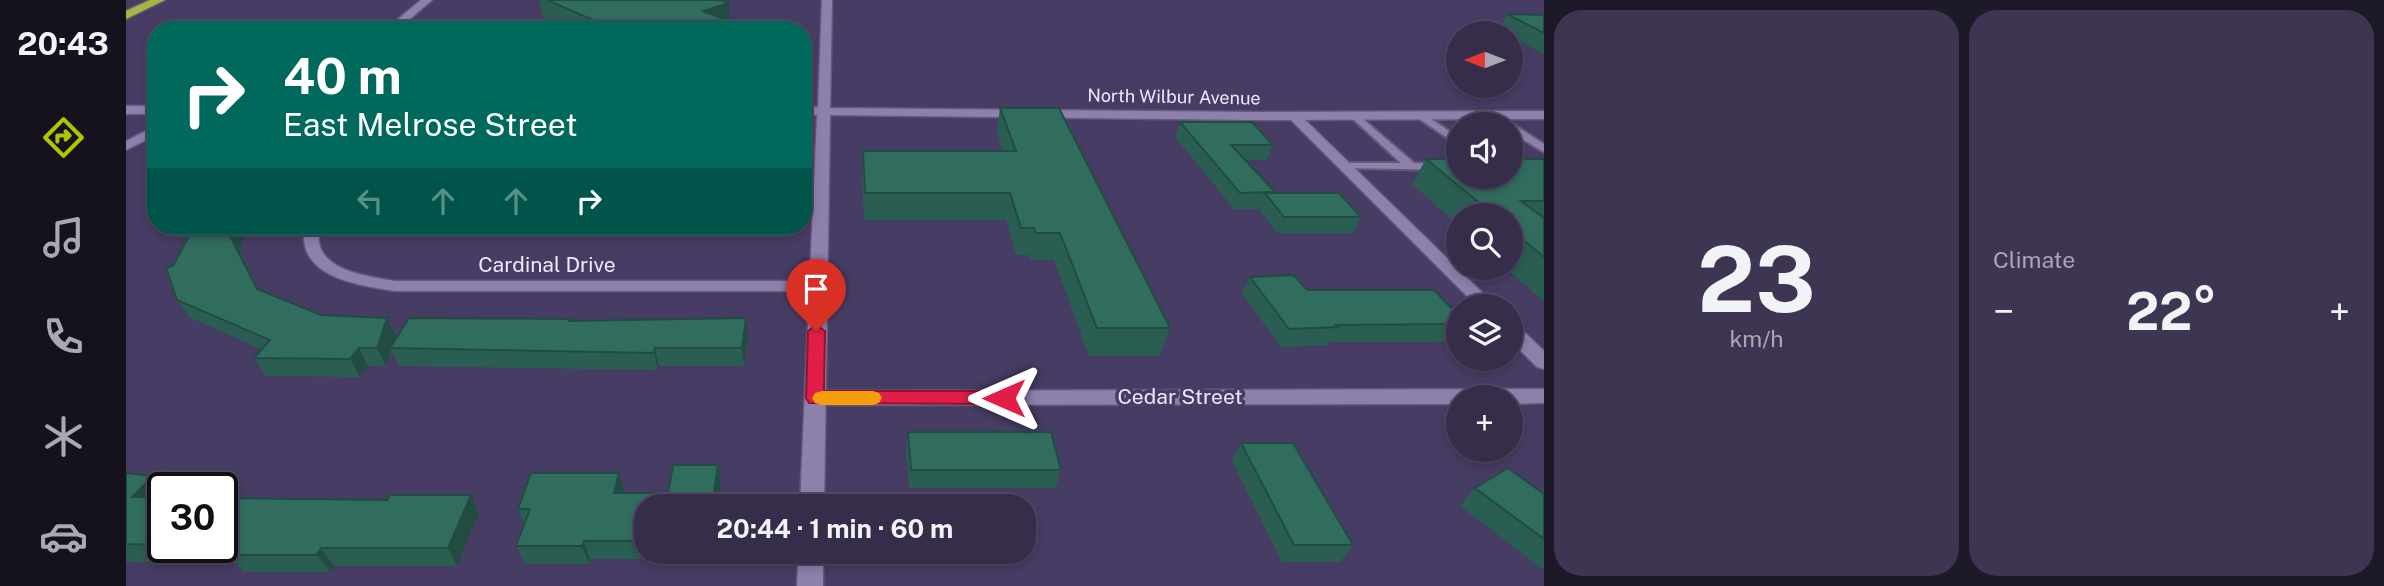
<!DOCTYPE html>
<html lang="en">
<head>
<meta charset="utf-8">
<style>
	:root { --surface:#352d4a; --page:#3d3551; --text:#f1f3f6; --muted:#aaa8b5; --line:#4f4962; --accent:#b0c500 }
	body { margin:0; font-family:"Public Sans",sans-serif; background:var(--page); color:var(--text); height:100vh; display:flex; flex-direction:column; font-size:26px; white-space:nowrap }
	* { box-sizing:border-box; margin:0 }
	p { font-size:23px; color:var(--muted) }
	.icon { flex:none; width:38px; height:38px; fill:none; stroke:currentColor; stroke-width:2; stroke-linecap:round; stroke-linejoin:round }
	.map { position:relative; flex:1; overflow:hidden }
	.sheet { display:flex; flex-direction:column; gap:10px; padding:10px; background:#1d1929; width:840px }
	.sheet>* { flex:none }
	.top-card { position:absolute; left:21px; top:21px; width:665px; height:214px; border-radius:28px; box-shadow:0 4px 10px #0003,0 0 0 2px var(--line); background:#00695c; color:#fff; overflow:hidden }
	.needle { width:46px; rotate:270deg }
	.fabs { position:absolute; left:1320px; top:21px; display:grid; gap:14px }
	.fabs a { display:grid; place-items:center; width:77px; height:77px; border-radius:50%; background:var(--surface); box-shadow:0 4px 10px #0003,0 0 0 2px var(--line); font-size:35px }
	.speed { position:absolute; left:21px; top:472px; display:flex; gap:14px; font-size:35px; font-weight:700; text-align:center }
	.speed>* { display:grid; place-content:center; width:91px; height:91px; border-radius:50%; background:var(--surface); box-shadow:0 4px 10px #0003,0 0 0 2px var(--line); line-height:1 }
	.speed .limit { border:4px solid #111; border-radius:10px; background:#fff; color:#111 }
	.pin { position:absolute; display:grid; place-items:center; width:60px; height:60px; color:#fff; margin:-72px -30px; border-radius:50% 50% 50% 0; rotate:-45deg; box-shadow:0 0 7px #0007 }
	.pin .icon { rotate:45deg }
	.me { position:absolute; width:77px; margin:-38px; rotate:270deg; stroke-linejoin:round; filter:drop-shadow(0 0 5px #0008) }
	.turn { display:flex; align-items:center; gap:24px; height:147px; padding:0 21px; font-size:32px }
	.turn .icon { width:91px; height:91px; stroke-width:2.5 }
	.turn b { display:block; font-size:49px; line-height:60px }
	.lanes { display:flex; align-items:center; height:66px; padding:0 21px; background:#0003; justify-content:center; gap:35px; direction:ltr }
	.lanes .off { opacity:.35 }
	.big { font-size:52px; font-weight:700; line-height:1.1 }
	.sheet .tile { flex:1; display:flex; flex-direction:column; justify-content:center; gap:10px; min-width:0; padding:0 24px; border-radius:28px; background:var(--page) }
	.sheet .dial { align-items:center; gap:0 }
	.dial b { font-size:91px; line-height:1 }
	.heat { display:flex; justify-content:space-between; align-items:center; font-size:38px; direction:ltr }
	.sheet .tiles { flex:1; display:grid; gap:10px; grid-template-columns:repeat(2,1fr) }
	.trip { position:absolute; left:508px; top:494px; width:402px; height:70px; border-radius:28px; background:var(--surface); box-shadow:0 4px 10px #0003,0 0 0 2px var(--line); font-weight:700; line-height:70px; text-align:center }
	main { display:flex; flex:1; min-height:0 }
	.tabs { display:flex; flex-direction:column; width:126px; justify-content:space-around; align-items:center; background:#15121e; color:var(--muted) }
	.tabs .icon { width:49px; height:49px }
	.tabs .current { color:var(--accent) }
	.tabs b { font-size:32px; color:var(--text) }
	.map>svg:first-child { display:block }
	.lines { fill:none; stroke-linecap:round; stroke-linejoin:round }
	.lane-casing { stroke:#635979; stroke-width:4 }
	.street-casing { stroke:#635979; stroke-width:3 }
	.secondary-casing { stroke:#635979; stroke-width:3 }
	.highway-casing { stroke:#635979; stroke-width:3 }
	.lane { fill:#8d81ac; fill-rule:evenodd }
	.street { fill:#8d81ac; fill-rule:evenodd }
	.secondary { fill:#8d81ac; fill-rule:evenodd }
	.highway { fill:#a5b646; fill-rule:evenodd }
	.wall { fill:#2a5e52 }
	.shaded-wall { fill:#224c42 }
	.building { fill:#316d5f; stroke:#224c42; stroke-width:2 }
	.route { fill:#e11d48; stroke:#92132f; stroke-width:2 }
	.slow { fill:#f59e0b }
	.labels { text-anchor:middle; stroke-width:7; stroke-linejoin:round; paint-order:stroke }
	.far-street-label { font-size:18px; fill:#ede8fc; stroke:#473c63 }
	.street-label { font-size:21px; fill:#ede8fc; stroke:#473c63 }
</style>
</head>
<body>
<main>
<nav class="tabs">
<b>20:43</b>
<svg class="icon current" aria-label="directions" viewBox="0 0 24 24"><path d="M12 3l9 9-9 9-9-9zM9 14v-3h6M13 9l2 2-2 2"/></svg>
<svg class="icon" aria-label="music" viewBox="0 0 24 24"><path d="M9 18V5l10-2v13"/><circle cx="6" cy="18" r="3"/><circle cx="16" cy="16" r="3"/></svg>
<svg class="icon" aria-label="phone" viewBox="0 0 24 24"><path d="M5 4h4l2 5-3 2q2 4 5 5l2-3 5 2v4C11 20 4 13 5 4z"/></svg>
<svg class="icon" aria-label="climate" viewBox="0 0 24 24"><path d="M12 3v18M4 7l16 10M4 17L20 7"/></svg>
<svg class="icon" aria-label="car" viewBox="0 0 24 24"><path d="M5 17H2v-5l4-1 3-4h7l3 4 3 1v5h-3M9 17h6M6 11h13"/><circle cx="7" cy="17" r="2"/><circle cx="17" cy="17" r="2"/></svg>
</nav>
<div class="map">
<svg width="1418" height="586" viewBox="0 0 1418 586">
	<rect width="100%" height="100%" fill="#473c63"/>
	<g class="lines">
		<g class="lane-casing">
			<g id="lane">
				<path d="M 1230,113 L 1288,163 L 1332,164 L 1332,170 L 1215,168 L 1215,164 L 1219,163 L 1275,163 L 1226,118 L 1226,114 Z"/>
				<path d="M 1296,113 L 1332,137 L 1332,145 L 1292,118 L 1292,114 Z"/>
				<path d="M 1383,124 L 1388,125 L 1418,144 L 1418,152 L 1384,132 Z"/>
			</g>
		</g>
		<g class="street-casing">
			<g id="street">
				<path d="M 295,0 L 306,0 L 271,30 L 259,30 Z"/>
				<path d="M 1168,112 L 1172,113 L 1370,306 L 1351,306 L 1164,119 L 1162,116 Z"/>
				<path d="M 30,126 L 30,135 L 0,150 L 0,141 Z"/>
				<path d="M 179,226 L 195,226 C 194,231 192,237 193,242 C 197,272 246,277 269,281 L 691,281 L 700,286 L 691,291 L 269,291 C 231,285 169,277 179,226 Z"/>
				<path d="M 1384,323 L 1391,325 L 1418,351 L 1418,369 L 1411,367 L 1384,340 Z"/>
				<path d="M 1418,389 L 1418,403 L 1384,404 L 1384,397 L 1332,397 L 1332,404 L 689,405 L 682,403 L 679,398 L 682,393 L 689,391 Z"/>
			</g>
		</g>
		<g class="secondary-casing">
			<g id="secondary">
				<path d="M 696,0 L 706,0 L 704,108 L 1126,112 L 1418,111 L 1418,119 L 1126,120 L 704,115 L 698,506 L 674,506 L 691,115 L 677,115 L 677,107 L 692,107 Z"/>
				<rect x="0" y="106" width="30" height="8"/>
				<path d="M 673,551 L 697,551 L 697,586 L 671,586 Z"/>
			</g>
		</g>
		<g class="highway-casing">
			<path id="highway" d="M 24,0 L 39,0 L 0,19 L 0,11 Z"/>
		</g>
		<use href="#lane" class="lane"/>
		<use href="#street" class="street"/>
		<use href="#secondary" class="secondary"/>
		<use href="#highway" class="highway"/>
	</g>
	<g class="wall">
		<path d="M 413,0 L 595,0 L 604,22 L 619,27 L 619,30 L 446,30 L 417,17 Z"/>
		<path d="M 1381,14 L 1418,15 L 1418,54 L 1384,36 L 1384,33 L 1380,33 L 1373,29 Z"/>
		<path d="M 874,108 L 1044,328 L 1034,356 L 963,356 L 928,260 L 905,260 L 903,255 L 890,255 L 880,220 L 738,220 L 736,177 L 737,151 L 877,151 L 871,132 Z"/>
		<path d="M 1054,122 L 1147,145 L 1141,160 L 1119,160 L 1148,193 L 1235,217 L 1227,233 L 1151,233 L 1133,209 L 1108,209 L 1049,137 Z"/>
		<path d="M 1300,159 L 1418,159 L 1418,302 L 1380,268 L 1384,268 L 1384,215 L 1332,215 L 1332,225 L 1286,184 Z"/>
		<path d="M 68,226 L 123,226 L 113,250 L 133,290 L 195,315 L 261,318 L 269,335 L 267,344 L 444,321 L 622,336 L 618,366 L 533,366 L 532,370 L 273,366 L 265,350 L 260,366 L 242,366 L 234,377 L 140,376 L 128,358 L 135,349 L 63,317 L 51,300 L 47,266 Z"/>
		<path d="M 1124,277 L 1181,290 L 1332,315 L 1332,337 L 1328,342 L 1203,342 L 1202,345 L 1155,347 L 1116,294 Z"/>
		<path d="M 782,432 L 935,470 L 930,488 L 783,488 L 780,450 Z"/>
		<path d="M 1115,443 L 1227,545 L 1214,562 L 1156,562 L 1106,461 Z"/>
		<path d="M 592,465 L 595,483 L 520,506 L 520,551 L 585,551 L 584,564 L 538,564 L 537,559 L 464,559 L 463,564 L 399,564 L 390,546 L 398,524 L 392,509 L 498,491 L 498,493 L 542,493 Z"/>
		<path d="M 0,473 L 27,476 L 37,488 L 37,548 L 96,548 L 96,498 L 353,513 L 331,566 L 208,566 L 204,572 L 118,572 L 110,563 L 0,562 Z"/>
		<path d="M 1349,488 L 1418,494 L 1418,570 L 1334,506 Z"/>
	</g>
	<g class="shaded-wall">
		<path d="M 603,3 L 604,24 L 577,11 Z"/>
		<path d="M 106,226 L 123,226 L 113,250 L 141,306 L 131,289 L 103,234 Z"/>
		<path d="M 259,226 L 303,226 L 302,229 L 263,234 Z"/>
		<path d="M 261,318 L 269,335 L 265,348 L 264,348 L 265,350 L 260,366 L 251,348 Z"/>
		<path d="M 620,318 L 622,336 L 618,366 L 616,348 Z"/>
		<path d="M 233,348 L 242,366 L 234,377 L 224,359 Z"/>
		<path d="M 529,348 L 533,366 L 532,370 L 528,353 Z"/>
		<path d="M 592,465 L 595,483 L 592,506 L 586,506 Z"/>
		<path d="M 493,473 L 498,491 L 493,511 L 488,493 Z"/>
		<path d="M 27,476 L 37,488 L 37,500 L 6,497 Z"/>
		<path d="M 345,495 L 353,513 L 331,566 L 322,548 Z"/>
		<path d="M 458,541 L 464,559 L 463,564 L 456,546 Z"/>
		<path d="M 195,548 L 208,566 L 204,572 L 191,555 Z"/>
		<path d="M 581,551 L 585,551 L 584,564 Z"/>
	</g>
	<g class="building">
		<path d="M 421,0 L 595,0 L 603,3 L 577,11 L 619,27 L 612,30 L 490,30 Z"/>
		<path d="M 1381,14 L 1418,15 L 1418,33 Z"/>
		<path d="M 874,108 L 933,108 L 1044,328 L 971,328 L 934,233 L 910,233 L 908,228 L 895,228 L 884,193 L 739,193 L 737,151 L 890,151 Z"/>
		<path d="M 1054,122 L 1126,122 L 1147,145 L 1105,145 L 1149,192 L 1114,193 Z"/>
		<path d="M 1300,159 L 1332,159 L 1332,177 L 1384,177 L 1384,159 L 1418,159 L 1418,201 L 1395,201 L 1418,218 L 1418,257 L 1384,229 L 1384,215 L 1368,215 Z"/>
		<path d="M 1139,193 L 1213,193 L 1235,217 L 1158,217 Z"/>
		<path d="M 68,226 L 106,226 L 103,234 L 131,289 L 195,315 L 261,318 L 251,348 L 233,348 L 224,359 L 128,358 L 144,340 L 51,300 L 40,268 L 47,266 Z"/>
		<path d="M 1168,275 L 1181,290 L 1308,290 L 1332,315 L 1332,324 L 1210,325 L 1212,327 L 1163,329 L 1124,277 Z"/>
		<path d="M 283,318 L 444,319 L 443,321 L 620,318 L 616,348 L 529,348 L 528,353 L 264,348 Z"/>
		<path d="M 782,432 L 925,432 L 935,470 L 785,470 Z"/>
		<path d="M 1115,443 L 1167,443 L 1227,545 L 1168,545 Z"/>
		<path d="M 547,465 L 592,465 L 586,506 L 520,506 L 520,541 L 458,541 L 456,546 L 390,546 L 404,509 L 392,509 L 405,473 L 493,473 L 488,493 L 542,493 Z"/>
		<path d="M 1382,468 L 1418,494 L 1418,539 L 1349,488 Z"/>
		<path d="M 0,473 L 27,476 L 6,497 L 37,497 L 37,545 L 0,544 Z"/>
		<path d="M 264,495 L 345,495 L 322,548 L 195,548 L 191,555 L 102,555 L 109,546 L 96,545 L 96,498 L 261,500 Z"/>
	</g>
	<path class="route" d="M 690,325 L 699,331 L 698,391 L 878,391 L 885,393 L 887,398 L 885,402 L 878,404 L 683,403 L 680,398 L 682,331 Z"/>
	<path class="slow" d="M 696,391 L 747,391 L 753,393 L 756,398 L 753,403 L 747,405 L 696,405 L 689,403 L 686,398 L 689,393 Z"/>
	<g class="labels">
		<g class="far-street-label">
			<text transform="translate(1048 97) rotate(1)" y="6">North Wilbur Avenue</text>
		</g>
		<g class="street-label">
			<text x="421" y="272">Cardinal Drive</text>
			<text x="1054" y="404">Cedar Street</text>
		</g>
	</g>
</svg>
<div class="fabs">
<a><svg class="needle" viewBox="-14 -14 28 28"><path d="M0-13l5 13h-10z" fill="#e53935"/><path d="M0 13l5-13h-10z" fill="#aaa8b5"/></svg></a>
<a><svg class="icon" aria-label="sound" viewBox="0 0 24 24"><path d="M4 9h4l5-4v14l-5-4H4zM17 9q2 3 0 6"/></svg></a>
<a><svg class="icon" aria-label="search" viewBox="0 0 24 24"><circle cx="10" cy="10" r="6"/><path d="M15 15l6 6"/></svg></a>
<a><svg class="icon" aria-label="layers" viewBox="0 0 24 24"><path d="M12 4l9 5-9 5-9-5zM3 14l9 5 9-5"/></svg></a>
<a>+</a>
</div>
<div class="speed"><div class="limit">30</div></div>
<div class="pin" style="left:690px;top:331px;background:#d93025"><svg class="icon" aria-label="arrive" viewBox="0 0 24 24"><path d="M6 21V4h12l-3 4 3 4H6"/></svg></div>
<svg class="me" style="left:878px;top:398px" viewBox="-20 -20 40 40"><path d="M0-17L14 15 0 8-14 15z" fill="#e11d48" stroke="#fff" stroke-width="4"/></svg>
<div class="trip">20:44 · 1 min · 60 m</div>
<div class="top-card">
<div class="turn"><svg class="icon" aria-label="right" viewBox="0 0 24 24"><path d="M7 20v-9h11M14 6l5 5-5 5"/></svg><div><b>40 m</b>East Melrose Street</div></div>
<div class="lanes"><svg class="icon off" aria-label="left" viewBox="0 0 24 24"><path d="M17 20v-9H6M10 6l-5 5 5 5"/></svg><svg class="icon off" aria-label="ahead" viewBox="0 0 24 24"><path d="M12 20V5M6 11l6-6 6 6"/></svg><svg class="icon off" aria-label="ahead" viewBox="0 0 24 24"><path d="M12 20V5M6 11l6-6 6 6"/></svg><svg class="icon" aria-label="right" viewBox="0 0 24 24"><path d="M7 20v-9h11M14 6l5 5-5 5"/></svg></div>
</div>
</div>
<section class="sheet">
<div class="tiles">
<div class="tile dial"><b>23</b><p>km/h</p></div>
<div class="tile"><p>Climate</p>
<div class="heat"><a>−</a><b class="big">22°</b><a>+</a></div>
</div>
</div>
</section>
</main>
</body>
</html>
